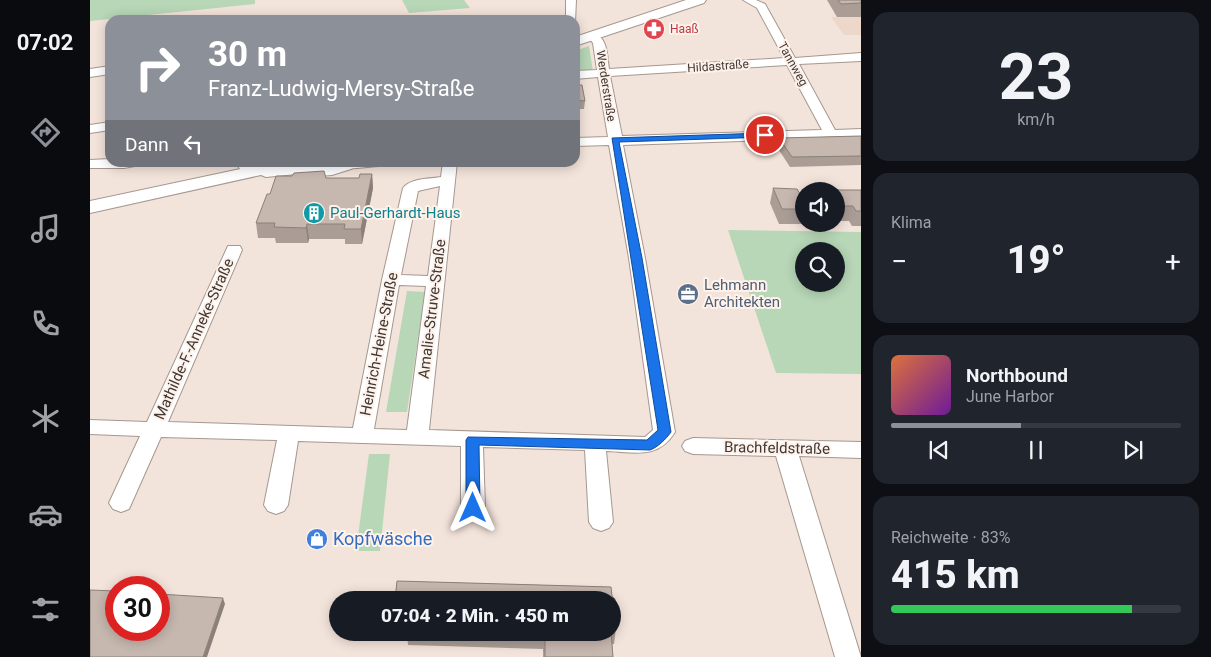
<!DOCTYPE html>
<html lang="de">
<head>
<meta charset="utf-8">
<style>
	:root { --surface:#171b24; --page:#20242c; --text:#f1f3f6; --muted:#9ea1a6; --line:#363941; --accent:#8c9099 }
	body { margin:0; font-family:Roboto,sans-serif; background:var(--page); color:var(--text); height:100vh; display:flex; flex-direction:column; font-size:19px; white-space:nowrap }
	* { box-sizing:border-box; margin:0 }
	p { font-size:16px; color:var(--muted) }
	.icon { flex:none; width:28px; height:28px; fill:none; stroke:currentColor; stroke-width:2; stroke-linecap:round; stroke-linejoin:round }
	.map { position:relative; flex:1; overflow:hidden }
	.details { display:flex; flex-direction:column; gap:12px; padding:12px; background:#0d0f14; width:350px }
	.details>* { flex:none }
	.top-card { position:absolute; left:15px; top:15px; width:475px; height:152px; border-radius:15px; box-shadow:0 2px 12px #0003; background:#8c9099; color:#fff; overflow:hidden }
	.tools { position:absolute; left:705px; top:182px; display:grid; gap:10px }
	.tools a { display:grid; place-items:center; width:50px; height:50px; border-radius:50%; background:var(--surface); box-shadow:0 2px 12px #0003; font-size:25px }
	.speed { position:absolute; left:15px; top:576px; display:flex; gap:10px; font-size:25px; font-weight:700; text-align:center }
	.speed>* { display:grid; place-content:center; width:65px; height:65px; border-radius:50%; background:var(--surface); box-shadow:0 2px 12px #0003; line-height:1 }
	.speed .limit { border:8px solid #d22; background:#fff; color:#111 }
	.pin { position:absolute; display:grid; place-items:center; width:42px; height:42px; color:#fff; margin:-21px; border:2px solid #fff; border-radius:50%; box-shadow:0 1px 5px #0007 }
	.me { position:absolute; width:55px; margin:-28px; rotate:0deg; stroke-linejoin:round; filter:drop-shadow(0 0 4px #0008) }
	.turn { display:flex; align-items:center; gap:18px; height:105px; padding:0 20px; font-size:22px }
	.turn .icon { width:65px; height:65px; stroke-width:2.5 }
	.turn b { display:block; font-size:35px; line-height:42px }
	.then { display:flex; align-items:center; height:48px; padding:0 20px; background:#0003; gap:10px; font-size:19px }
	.big { font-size:38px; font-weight:800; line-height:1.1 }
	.details .widget { flex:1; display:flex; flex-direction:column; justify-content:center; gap:8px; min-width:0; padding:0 18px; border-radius:15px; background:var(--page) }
	.details .dial { align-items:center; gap:0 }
	.dial b { font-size:65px; line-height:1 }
	.song { display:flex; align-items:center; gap:15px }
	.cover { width:60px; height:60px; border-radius:8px; background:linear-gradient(135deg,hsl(20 70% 55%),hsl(280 70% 35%)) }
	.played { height:5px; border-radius:2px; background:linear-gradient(90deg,var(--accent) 45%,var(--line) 45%) }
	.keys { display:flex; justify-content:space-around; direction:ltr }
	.heat { display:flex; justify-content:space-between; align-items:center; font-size:28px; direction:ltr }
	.charge { height:8px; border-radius:4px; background:linear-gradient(90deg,#34c759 83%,var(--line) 0) }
	.trip { position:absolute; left:239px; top:591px; width:292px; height:50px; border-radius:25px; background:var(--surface); box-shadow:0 2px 12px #0003; font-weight:800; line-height:50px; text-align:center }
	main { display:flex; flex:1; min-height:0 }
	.menu { display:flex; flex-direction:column; width:90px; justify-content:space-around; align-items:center; background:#090b0e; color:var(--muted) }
	.menu .icon { width:35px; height:35px }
	.menu .active { color:var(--accent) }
	.menu b { font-size:22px; color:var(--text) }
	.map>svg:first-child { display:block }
	.built { fill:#edd7cb }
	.green { fill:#b7d7b7; fill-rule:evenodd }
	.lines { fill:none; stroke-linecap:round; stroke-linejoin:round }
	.minor-casing { stroke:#a6978f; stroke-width:2 }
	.major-casing { stroke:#a6978f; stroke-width:2 }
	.minor { fill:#fff; fill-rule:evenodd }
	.major { fill:#fff; fill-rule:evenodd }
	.wall { fill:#aa9d96 }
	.shaded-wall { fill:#8b807a }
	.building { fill:#c6b7af; stroke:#8b807a }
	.route { fill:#1a73e8; stroke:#114b97 }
	.labels { text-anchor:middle; stroke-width:4; stroke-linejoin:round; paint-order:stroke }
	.far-health-label { font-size:12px; fill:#be3a42; stroke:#fef2eb; text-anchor:start }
	.far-street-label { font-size:12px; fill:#3e3835; stroke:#fef2eb }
	.culture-label { font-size:15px; fill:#0d838f; stroke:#fef2eb; text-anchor:start }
	.service-label { font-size:15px; fill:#4e5e75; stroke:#fef2eb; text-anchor:start }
	.street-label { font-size:15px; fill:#3e3835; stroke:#fef2eb }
	.near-shop-label { font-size:18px; fill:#366cbe; stroke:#fef2eb; text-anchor:start }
</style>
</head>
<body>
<main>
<nav class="menu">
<b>07:02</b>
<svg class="icon active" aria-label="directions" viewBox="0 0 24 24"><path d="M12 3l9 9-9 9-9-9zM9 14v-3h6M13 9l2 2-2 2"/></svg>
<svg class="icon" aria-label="music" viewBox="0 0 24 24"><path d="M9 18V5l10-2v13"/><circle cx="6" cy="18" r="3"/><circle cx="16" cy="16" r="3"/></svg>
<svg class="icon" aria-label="phone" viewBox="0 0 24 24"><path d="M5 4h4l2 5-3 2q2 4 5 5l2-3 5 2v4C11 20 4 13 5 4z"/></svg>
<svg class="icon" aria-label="climate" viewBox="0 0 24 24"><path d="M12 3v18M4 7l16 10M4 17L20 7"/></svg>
<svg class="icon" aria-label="car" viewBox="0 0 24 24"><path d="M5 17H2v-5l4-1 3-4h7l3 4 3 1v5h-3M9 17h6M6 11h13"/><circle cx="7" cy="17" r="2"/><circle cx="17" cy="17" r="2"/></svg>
<svg class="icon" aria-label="filters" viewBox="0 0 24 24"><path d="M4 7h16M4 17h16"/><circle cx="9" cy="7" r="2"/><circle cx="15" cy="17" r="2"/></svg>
</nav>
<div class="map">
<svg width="771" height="657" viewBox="0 0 771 657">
	<rect width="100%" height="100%" fill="#f3e4db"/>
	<path class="built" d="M 743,12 L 771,12 L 771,35 L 754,35 L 741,17 L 747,17 Z"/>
	<g class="green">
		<path d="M 0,0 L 165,0 L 165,4 L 0,21 Z"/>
		<path d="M 312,0 L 374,0 L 380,8 L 319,13 Z"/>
		<path d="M 499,46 L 503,71 L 485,72 L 485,51 Z"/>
		<path d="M 638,230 L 771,232 L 771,374 L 686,373 ZM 714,251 L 746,251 L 746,284 L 714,284 Z"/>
		<path d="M 317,291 L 335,292 L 317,412 L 296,412 Z"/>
		<path d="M 279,454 L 300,454 L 290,551 L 266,551 Z"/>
	</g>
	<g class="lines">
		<g class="minor-casing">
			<g id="minor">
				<path d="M 476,0 L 486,0 L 485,22 L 485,20 L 476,20 Z"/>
				<path d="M 653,0 L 666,0 L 675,4 L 705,58 L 771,53 L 771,61 L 709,64 L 745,130 L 771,129 L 771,137 L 533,145 L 555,258 L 585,432 C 568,460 544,452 516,451 L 523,522 L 519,528 L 511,531 L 503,528 L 499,522 L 495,450 L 393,447 L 395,508 L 391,514 L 383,517 L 375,514 L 371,508 L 371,446 L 208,441 L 198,505 L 194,511 L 186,514 L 178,511 L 174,505 L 187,440 L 71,437 L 39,509 L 31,512 L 23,509 L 19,503 L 50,436 L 0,434 L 0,420 L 57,422 L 138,246 L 150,246 L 152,250 L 78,422 L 263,428 L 292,280 L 313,188 C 321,178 339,179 351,177 L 353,162 L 367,162 L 339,430 L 555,437 L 563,430 L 539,258 L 519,145 L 485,146 L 485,138 L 518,137 L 508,77 L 485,79 L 485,71 L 507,70 L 503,43 L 497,36 L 503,33 C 518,37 517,56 519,69 L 694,58 L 667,8 ZM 697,65 L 732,130 L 532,136 L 520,76 ZM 350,186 L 338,276 L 311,275 L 328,191 ZM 309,285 L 336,286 L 317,430 L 284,429 Z"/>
				<path d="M 20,66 L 20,74 L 0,77 L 0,69 Z"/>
				<path d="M 20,122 L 20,130 L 0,133 L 0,125 Z"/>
				<path d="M 20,159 L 20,162 L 52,162 L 50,165 L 34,168 L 0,168 L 0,160 Z"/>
				<path d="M 145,162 L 160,162 L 167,173 L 165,176 L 155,176 Z"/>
				<path d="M 250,162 L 295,162 L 288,166 L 256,169 L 251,168 L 249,165 Z"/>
				<path d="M 603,438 L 771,442 L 771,458 L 709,456 L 771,657 L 745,657 L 686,456 L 603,454 L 595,451 L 592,446 L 595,441 Z"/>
			</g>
		</g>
		<g class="major-casing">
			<g id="major">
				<path d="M 596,0 L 616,0 L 614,3 L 485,46 L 485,37 Z"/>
				<path d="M 172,162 L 225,162 L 236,165 L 245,162 L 268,162 L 261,169 L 242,175 L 229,176 L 217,173 L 176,177 L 171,175 L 0,213 L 0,201 L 155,168 Z"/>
			</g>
		</g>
		<use href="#minor" class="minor"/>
		<use href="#major" class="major"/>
	</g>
	<g class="wall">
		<path d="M 737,0 L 771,0 L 771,17 L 747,17 Z"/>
		<path d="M 485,85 L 495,101 L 494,109 L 485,109 Z"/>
		<path d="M 771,136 L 771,165 L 700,167 L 687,147 L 689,138 Z"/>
		<path d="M 282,174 L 283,188 L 272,244 L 255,244 L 255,239 L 219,239 L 218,243 L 186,243 L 185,238 L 168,238 L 166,223 L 180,194 L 236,178 L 269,178 Z"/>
		<path d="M 683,188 L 710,194 L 714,194 L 714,224 L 724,224 L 689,224 L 680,203 Z"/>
		<path d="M 747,190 L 771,190 L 771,226 L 762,226 L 759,221 L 746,221 L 746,194 Z"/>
		<path d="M 307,581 L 521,587 L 522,596 L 525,599 L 527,621 L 524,644 L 522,644 L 523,657 L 453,657 L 453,649 L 318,645 L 317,634 L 305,632 L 522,632 L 522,600 L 305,600 Z"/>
	</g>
	<g class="shaded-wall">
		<path d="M 282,174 L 283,188 L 272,244 L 271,229 Z"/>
		<path d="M 217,224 L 219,239 L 218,243 L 216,228 Z"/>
		<path d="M 133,598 L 135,604 L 117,657 L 113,657 Z"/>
	</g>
	<g class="building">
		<path d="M 748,0 L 771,0 L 771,3 L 751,4 Z"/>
		<path d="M 485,85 L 492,85 L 495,101 L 485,100 Z"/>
		<path d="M 771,136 L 771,156 L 702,157 L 689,138 Z"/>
		<path d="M 234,171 L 236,178 L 269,178 L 270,174 L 282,174 L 271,229 L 254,229 L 255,224 L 217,224 L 216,228 L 184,227 L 185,223 L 166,223 L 177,194 L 180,194 L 186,176 L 202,176 L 204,173 Z"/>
		<path d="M 683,188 L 707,189 L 710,194 L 714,194 L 714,209 L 692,209 Z"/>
		<path d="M 747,190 L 771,190 L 771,211 L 766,211 L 763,206 L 746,206 L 746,194 L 750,194 Z"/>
		<path d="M 307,581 L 521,587 L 522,596 L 525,599 L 527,621 L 522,621 L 522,600 L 305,600 Z"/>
		<path d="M 0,590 L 26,591 L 26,630 L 69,630 L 69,594 L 133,598 L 113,657 L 0,657 Z"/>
		<path d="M 455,632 L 521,632 L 523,657 L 455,657 Z"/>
	</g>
	<path class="route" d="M 675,133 L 680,135 L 678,137 L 529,142 L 552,258 L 581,432 C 576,439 568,447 560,450 L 389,445 L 390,508 L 388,511 L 383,513 L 378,511 L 376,508 L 376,440 L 378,437 L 557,440 L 568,430 L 522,138 Z"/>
	<defs>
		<g id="pharmacy-disc" transform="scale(1.125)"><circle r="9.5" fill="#e0444e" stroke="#fef2eb"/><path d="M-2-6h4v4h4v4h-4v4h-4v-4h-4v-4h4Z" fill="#fff"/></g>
		<g id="building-disc" transform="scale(1.125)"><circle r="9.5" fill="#0f9aa8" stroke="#fef2eb"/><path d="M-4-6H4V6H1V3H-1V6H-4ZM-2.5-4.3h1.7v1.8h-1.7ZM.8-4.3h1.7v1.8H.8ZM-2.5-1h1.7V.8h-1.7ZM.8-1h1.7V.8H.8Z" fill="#fff"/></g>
		<g id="office-disc" transform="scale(1.125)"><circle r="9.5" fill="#5c6f8a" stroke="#fef2eb"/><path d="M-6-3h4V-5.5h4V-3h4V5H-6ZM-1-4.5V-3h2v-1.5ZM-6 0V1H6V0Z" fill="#fff"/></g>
		<g id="shop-disc" transform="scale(1.125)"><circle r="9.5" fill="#3f7fe0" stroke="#fef2eb"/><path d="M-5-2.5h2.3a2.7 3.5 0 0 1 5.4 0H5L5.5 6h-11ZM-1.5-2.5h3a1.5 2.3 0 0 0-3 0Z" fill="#fff"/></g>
	</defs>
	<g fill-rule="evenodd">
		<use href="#pharmacy-disc" x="564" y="29"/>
		<use href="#building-disc" x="224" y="213"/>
		<use href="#office-disc" x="598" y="294"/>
		<use href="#shop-disc" x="227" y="539"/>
	</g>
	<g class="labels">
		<g class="far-health-label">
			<text x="580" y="33">Haaß</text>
		</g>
		<g class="far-street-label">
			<text transform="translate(703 64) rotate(61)" y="4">Tannweg</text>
			<text transform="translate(628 66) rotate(-4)" y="4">Hildastraße</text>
			<text transform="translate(516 86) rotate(81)" y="4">Werderstraße</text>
		</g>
		<g class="culture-label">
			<text x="240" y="218">Paul-Gerhardt-Haus</text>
		</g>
		<g class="service-label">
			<text x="614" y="290">Lehmann<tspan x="614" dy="17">Architekten</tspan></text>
		</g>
		<g class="street-label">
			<text transform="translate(342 309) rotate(-83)" y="5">Amalie-Struve-Straße</text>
			<text transform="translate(104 339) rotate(-66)" y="5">Mathilde-F.-Anneke-Straße</text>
			<text transform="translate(289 344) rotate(-79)" y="5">Heinrich-Heine-Straße</text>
			<text transform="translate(687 448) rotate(1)" y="5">Brachfeldstraße</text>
		</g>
		<g class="near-shop-label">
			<text x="243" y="545">Kopfwäsche</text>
		</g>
	</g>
</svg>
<div class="tools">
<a><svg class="icon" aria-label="sound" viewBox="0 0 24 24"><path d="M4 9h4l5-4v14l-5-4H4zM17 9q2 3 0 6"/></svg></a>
<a><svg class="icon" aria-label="search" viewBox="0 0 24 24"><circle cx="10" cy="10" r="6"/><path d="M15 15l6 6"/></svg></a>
</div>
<div class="speed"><div class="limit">30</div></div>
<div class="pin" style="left:675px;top:135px;background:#d93025"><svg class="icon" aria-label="arrive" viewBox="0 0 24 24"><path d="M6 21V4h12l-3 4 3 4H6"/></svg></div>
<svg class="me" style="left:383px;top:508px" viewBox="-20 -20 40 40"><path d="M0-17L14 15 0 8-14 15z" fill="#1a73e8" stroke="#fff" stroke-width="4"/></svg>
<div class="trip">07:04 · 2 Min. · 450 m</div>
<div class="top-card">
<div class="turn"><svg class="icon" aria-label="right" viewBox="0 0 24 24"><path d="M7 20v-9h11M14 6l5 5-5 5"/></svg><div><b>30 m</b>Franz-Ludwig-Mersy-Straße</div></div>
<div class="then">Dann<svg class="icon" aria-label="left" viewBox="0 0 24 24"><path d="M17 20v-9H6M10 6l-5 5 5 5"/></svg></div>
</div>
</div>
<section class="details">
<div class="widget dial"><b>23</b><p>km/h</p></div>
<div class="widget"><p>Klima</p>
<div class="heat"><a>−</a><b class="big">19°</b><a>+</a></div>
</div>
<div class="widget">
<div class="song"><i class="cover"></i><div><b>Northbound</b><p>June Harbor</p></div></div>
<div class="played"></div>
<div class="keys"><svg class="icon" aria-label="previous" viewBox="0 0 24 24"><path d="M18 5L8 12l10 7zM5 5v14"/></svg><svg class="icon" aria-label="pause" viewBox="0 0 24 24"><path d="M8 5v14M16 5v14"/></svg><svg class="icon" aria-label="next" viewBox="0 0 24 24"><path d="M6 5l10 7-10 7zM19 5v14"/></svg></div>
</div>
<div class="widget"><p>Reichweite · 83%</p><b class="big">415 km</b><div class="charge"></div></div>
</section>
</main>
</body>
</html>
